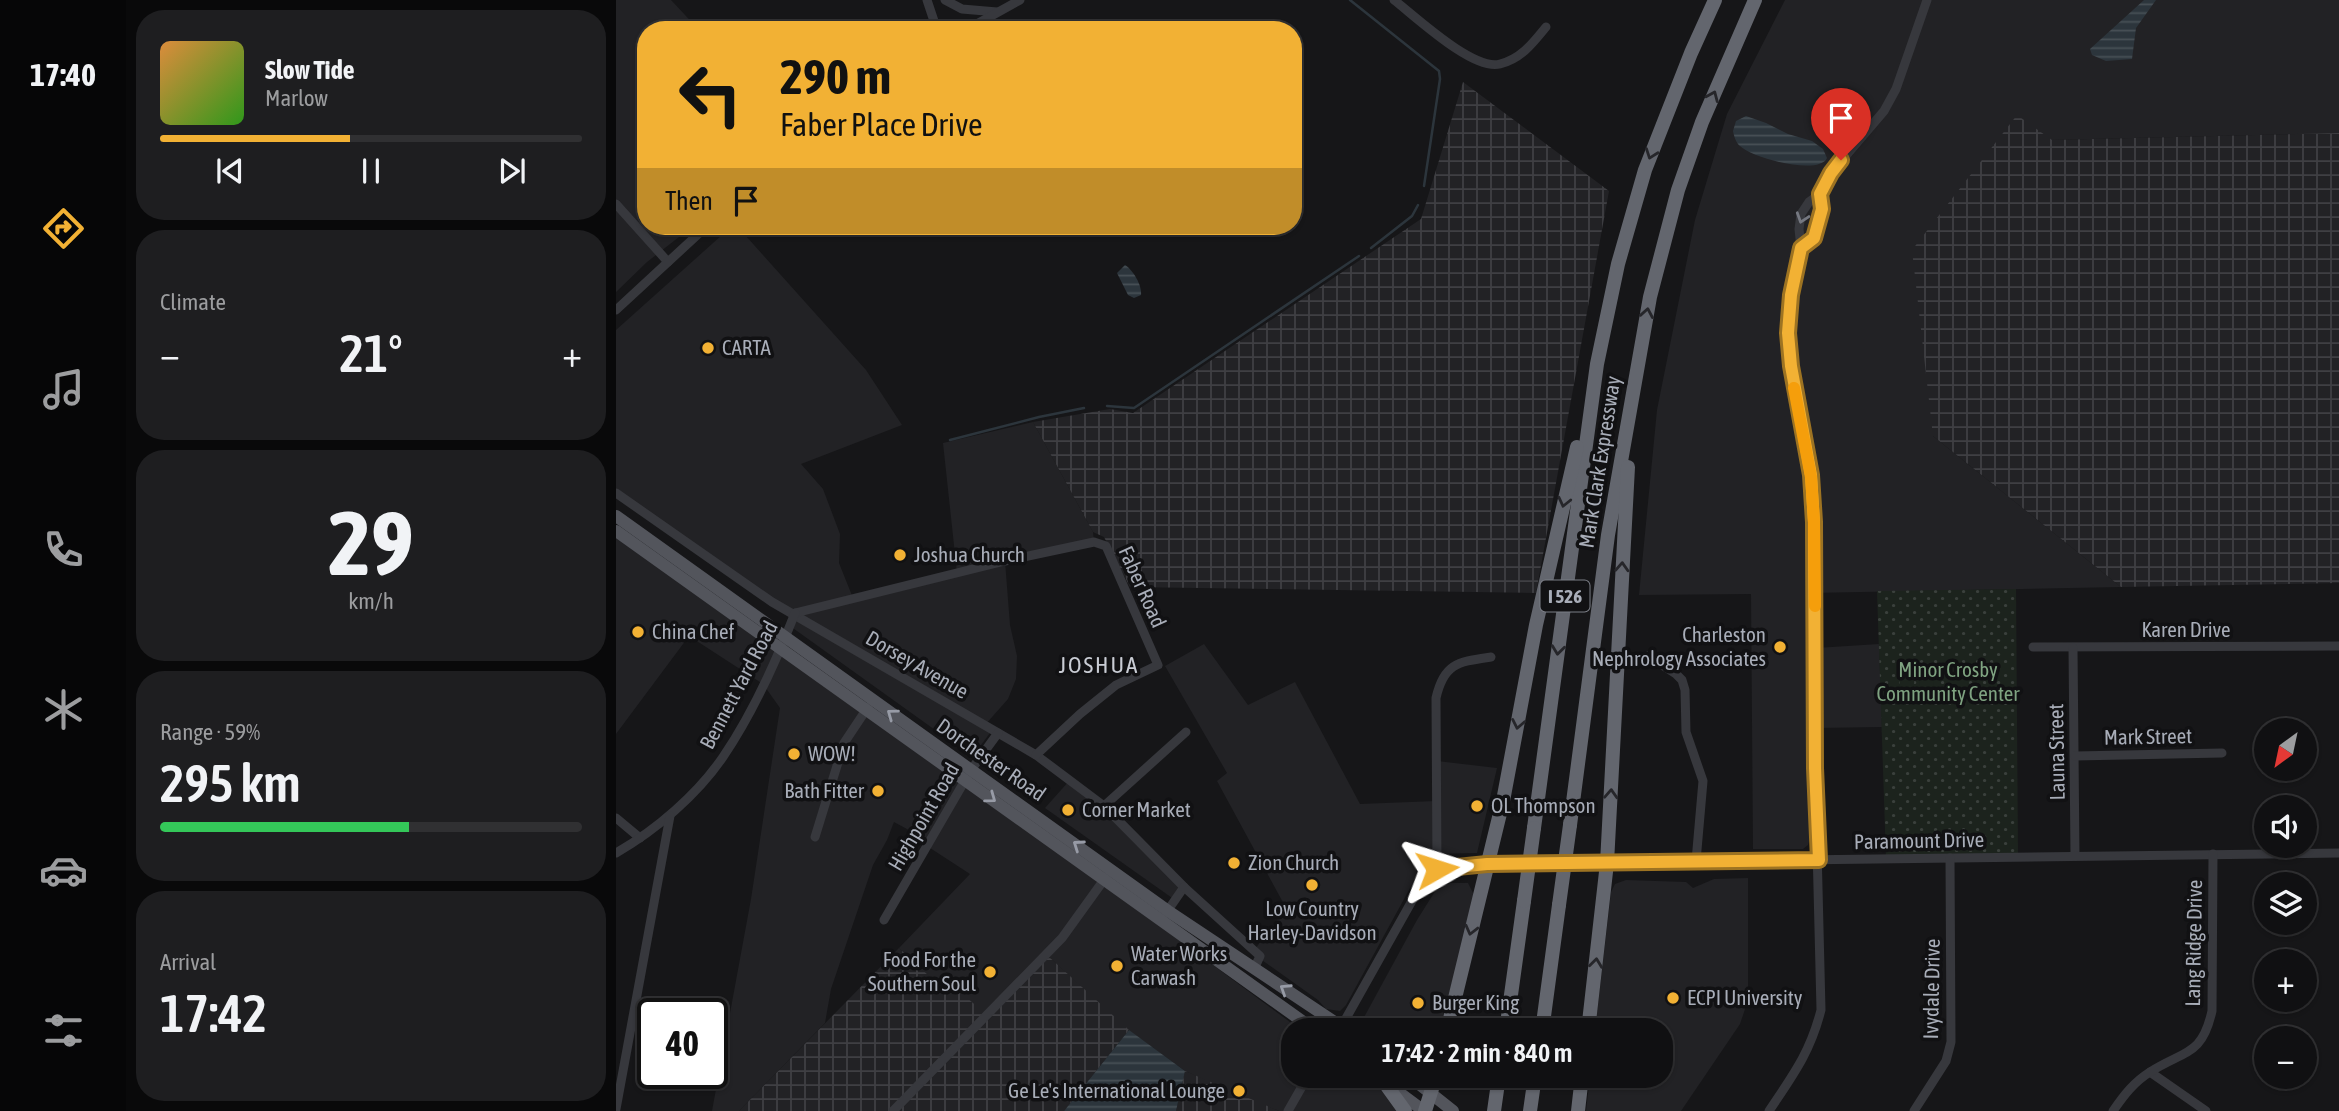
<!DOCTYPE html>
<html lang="en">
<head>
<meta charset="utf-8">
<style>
	:root { --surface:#101012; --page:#1e1e20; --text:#f1f3f6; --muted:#9c9d9f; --line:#303032; --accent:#f2b134 }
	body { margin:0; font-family:"Asap Condensed",sans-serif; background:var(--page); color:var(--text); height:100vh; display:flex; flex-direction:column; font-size:26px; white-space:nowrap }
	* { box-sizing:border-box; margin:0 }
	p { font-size:23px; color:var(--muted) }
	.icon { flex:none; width:38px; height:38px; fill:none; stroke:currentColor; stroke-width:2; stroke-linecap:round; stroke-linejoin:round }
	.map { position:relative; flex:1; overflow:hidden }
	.details { display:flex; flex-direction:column; gap:10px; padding:10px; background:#09090a; width:490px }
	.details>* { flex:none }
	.banner { position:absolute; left:21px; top:21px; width:665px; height:214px; border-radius:28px; box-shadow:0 2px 5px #0004,0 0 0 2px var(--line); background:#f2b134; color:#111; overflow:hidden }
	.needle { width:46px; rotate:213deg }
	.controls { position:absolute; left:1638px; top:718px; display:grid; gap:14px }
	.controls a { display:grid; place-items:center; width:63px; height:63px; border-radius:50%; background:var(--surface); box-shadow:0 2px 5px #0004,0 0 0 2px var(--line); font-size:35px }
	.speed { position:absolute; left:21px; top:998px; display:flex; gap:14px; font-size:35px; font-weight:700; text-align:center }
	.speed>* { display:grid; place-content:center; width:91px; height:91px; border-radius:50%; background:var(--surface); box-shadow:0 2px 5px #0004,0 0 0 2px var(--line); line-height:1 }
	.speed .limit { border:4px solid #111; border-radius:10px; background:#fff; color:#111 }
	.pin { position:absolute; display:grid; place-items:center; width:60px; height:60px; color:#fff; margin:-72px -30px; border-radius:50% 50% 50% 0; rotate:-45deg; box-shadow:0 0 7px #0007 }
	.pin .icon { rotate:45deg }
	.me { position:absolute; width:77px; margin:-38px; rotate:84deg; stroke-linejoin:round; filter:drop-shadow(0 0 5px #0008) }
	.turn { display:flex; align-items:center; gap:24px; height:147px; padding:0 28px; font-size:32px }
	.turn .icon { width:91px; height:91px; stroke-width:2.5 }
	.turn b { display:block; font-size:49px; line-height:60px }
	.then { display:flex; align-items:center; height:66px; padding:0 28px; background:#0003; gap:14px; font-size:26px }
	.big { font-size:52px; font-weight:600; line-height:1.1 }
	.details .widget { flex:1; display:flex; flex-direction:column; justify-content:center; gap:10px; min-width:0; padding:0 24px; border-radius:28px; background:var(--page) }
	.details .dial { align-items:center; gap:0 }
	.dial b { font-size:91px; line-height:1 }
	.song { display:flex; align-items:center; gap:21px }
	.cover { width:84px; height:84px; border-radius:10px; background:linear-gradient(135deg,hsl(30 70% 55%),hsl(110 70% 35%)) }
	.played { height:7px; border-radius:4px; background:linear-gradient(90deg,var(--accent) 45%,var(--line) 45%) }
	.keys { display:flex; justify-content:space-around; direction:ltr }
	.heat { display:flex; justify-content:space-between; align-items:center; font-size:38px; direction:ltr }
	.charge { height:10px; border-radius:5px; background:linear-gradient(90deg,#34c759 59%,var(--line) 0) }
	.trip { position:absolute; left:665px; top:1018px; width:392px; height:70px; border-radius:28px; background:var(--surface); box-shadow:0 2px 5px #0004,0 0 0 2px var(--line); font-weight:600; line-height:70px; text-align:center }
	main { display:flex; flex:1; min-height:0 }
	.menu { display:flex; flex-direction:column; width:126px; justify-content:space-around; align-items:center; background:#060607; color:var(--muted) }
	.menu .icon { width:49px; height:49px }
	.menu .current { color:var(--accent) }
	.menu b { font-size:32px; color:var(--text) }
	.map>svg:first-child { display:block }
	.built { fill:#222225 }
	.industrial { fill:url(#industrial-grid) }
	.park { fill:url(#park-dots) }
	.pitch { fill:#1c231d }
	.water { fill:url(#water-rules) }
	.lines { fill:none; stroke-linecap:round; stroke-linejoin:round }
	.stream { stroke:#2c353c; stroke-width:2.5 }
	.minor { stroke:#37383d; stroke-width:9 }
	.major { stroke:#53555c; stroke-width:12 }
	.highway { stroke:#63666e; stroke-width:14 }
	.highway-bridge { stroke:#63666e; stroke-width:14 }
	.oneway { stroke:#26262a }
	.oneway2 { stroke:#757881 }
	.oneway3 { stroke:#979ba6 }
	.route-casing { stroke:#9d7322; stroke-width:18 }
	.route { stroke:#f2b134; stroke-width:12 }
	.slow { stroke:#f59e0b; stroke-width:12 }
	.poi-dot { fill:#f2b134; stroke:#111113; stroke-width:2.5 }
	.labels { text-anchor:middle; stroke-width:7; stroke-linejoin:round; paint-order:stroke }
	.shield { fill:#111113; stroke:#7b7e86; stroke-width:2 }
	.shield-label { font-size:19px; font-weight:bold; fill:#a8adb8 }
	.poi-label { font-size:21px; fill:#a8adb8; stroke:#111113; text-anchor:start }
	.street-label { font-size:21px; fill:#a8adb8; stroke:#111113 }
	.park-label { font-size:21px; fill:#7fa381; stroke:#111113 }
	.neighbourhood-label { font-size:23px; letter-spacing:2px; fill:#c9ccd4; stroke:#111113 }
</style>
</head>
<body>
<main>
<nav class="menu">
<b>17:40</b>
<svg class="icon current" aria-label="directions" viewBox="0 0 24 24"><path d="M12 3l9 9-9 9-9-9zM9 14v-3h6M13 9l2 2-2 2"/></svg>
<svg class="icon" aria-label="music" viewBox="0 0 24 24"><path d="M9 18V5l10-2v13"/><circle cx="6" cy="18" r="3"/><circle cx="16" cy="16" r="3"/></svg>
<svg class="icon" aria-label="phone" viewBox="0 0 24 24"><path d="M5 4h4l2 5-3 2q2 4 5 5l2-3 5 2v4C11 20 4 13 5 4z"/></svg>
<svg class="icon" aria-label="climate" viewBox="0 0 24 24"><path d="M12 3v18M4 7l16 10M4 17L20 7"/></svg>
<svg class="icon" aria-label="car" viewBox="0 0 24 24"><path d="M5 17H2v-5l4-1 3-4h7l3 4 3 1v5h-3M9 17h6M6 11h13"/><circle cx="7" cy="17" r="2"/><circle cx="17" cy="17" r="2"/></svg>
<svg class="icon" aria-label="filters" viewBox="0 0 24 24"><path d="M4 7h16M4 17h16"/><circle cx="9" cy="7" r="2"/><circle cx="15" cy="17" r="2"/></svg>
</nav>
<section class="details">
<div class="widget">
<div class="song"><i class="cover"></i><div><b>Slow Tide</b><p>Marlow</p></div></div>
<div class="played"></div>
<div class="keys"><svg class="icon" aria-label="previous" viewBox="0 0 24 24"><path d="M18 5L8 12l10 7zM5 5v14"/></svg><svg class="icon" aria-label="pause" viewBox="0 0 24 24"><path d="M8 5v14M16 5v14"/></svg><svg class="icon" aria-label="next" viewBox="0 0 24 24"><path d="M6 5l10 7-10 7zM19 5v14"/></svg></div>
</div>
<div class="widget"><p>Climate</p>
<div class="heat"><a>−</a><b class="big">21°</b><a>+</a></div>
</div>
<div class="widget dial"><b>29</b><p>km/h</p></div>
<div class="widget"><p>Range · 59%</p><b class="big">295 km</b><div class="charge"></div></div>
<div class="widget"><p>Arrival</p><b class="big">17:42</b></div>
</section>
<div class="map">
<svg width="1723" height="1111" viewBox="0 0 1723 1111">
	<defs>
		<pattern id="industrial-grid" width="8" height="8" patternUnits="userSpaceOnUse" patternTransform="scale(1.75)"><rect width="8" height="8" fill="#222225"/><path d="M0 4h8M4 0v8" fill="none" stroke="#3f3f43"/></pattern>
		<pattern id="park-dots" width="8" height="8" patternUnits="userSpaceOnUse" patternTransform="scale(1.75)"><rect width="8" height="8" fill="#1c231d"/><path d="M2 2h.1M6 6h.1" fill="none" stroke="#3a403c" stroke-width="1.8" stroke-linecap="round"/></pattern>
		<pattern id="water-rules" width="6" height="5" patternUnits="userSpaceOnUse" patternTransform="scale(1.75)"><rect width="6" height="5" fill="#2c353c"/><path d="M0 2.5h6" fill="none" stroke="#485056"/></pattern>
	</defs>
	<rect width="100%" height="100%" fill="#161618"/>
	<g class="built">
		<path d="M 0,0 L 55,0 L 83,30 L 30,30 L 30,226 L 77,226 L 31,262 L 0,292 Z"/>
		<path d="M 1169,0 L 1723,0 L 1723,133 L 1436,140 L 1317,436 L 1505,587 L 1193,593 L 1196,831 L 1192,845 L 1187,849 L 1137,849 L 1135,594 L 1023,595 L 1041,410 L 1079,220 L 1111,114 Z"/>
		<path d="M 116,226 L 121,226 L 250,370 L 286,425 L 185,464 L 207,489 L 224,534 L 223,563 L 237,598 L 341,573 L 327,443 L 417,422 L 477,532 L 478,542 L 389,561 L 394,625 L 401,656 L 400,679 L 392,699 L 369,725 L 377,729 L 359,753 L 354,755 L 174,626 L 179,614 L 0,493 L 0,330 Z"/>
		<path d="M 0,538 L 566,942 L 686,1031 L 677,1031 L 677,1076 L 746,1076 L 768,1093 L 785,1111 L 663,1111 L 619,1094 L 569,1071 L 507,1026 L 431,955 L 371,1015 L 328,991 L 283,948 L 354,874 L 311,846 L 313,841 L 278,822 L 271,840 L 257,865 L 215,989 L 209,1023 L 123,1111 L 96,1111 L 135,899 L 164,708 L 147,684 L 73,636 L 0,734 Z"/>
		<path d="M 588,644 L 632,705 L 679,682 L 744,804 L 820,801 L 821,761 L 881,768 L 861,853 L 812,854 L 810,865 L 799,879 L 730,1005 L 724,1011 L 710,1009 L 702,1000 L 636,953 L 670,908 L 601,781 L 611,773 L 549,666 Z"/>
		<path d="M 1263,644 L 1266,727 L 1199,728 L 1200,648 Z"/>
		<path d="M 454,780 L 568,887 L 559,900 L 429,808 Z"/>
		<path d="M 1132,878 L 1132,986 L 1129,1009 L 1124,1024 L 1065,1111 L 970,1111 L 974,1076 L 1045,1076 L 1045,1031 L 979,1031 L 995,892 L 999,884 L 1010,880 L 1070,882 L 1077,888 L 1098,879 Z"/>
		<path d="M 834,883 L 852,883 L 858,895 L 858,902 L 823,1031 L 746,1031 L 746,1021 L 801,920 L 818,893 L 824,887 Z"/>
	</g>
	<g class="industrial">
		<path d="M 847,82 L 993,191 L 920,593 L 514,587 L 488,537 L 477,532 L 417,422 L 494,409 L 517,413 L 805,219 Z"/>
		<path d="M 1401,115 L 1436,140 L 1723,133 L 1723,583 L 1505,587 L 1317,436 L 1296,250 Z"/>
		<path d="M 283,948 L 328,990 L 336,985 L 371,1015 L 431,955 L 513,1030 L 448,1111 L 123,1111 Z"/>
		<path d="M 569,1071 L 663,1111 L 560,1111 Z"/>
	</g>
	<path class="park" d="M 1400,589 L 1402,856 L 1270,858 L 1261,591 Z"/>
	<g class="pitch">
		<path d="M 1335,664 L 1353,664 L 1351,698 L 1333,698 Z"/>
		<path d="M 1284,669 L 1299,669 L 1297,701 L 1283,700 Z"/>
		<path d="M 1304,670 L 1318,670 L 1317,702 L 1303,701 Z"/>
	</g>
	<g class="water">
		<path d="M 1528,0 L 1540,0 L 1520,28 L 1516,59 L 1490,61 L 1476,55 L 1474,49 Z"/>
		<path d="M 1130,116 L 1150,123 L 1172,134 L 1196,141 L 1207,149 L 1211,158 C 1203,176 1136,158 1124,146 C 1120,143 1118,136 1117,131 L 1120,121 Z"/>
		<path d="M 509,265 C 517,270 526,285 525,295 L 518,298 L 512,295 L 501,273 Z"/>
		<path d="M 513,1030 L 569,1071 L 560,1111 L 448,1111 Z"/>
	</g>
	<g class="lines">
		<g class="stream">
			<path d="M 734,0 L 823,71 L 824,79 L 808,186"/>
			<path d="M 755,248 L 796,216 L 802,205"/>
			<path d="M 491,406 L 518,408 L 743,256"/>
			<path d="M 334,440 L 423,417 L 468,408"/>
		</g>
		<g class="minor">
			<path d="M 311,0 L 321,30"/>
			<path d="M 329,0 L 346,9 L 381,12"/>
			<path d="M 778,0 C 800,17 857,71 884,64 C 905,59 917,43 930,27"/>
			<path d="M 350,30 L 404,0"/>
			<path d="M 0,204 L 52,262"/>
			<path d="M 1185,248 C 1202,234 1207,216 1204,194"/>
			<path d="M 0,310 L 91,226"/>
			<path d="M 0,493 L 156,602 L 420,755 L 488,806 L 568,887 L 550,913"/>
			<path d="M 179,613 L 389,561 L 478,542 L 490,546 L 542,665 L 500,685 L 464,714 L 420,755"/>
			<path d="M 1417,647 L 1723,646"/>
			<path d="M 1457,648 L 1459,856"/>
			<path d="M 1032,656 L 1060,674 L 1066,680 L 1069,690 L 1070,732 L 1087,781 L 1080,861"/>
			<path d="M 1459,756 L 1606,753"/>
			<path d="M 488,806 L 570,732"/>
			<path d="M 0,818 L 24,838"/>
			<path d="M 199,837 L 228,743 L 252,707"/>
			<path d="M 0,853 C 40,830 81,795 107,757 C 135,716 161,659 179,613"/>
			<path d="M 821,869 L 820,698 C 828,663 842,662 875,657"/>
			<path d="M 568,887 L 644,956 L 638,969"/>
			<path d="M 268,920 L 355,770 L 382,733"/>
			<path d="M 724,1029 L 806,883 L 821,869 L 871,864 L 1723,853"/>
			<path d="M 1534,1072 L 1590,1111"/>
			<path d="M 0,1109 L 54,816"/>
			<path d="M 277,1111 L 446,938 L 490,877"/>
			<path d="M 672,1111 L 692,1076"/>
			<path d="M 1153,1111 C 1177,1075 1194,1053 1205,1010 L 1199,766 L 1198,522 L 1195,475 L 1175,366 L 1173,333 L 1175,295 L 1185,248 L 1183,229 L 1185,214 L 1193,202 L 1204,194 L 1215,173 L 1268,111 L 1280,89 L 1311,0"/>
			<path d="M 1298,1111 L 1330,1061 L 1335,1042 L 1334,858"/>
			<path d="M 1497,1111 C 1508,1095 1518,1082 1534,1072 C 1569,1050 1586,1056 1596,1011 L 1597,854"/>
		</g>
		<g class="major">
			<path d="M 0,516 L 552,911 L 732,1031"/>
			<path d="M 0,531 L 700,1031"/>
			<path d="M 761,1076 L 808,1111"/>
			<path d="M 793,1076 L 837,1111"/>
		</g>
		<g class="highway">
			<path d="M 954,825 L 992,535 L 1034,297 L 1062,190 L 1086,122 L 1139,0"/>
			<path d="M 918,828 L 981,364 L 1002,264 L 1029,170 L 1075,53 L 1099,0"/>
			<path d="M 831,1031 L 887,801 L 920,625 L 961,447"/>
			<path d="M 890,1031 L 908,901"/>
			<path d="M 926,1031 L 943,905"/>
			<path d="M 972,1031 L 991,863 L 1012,467"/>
			<path d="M 768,1082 L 789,1111"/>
			<path d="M 809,1111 L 820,1076"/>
			<path d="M 878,1111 L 883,1076"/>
			<path d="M 914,1111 L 919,1076"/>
			<path d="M 962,1111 L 966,1076"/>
		</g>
		<g class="highway-bridge">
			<path d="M 908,901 L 918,828"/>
			<path d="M 943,905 L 954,825"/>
		</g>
	</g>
	<defs><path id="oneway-chevron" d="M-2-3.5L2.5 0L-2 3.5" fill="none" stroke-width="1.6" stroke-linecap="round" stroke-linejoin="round" transform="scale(1.75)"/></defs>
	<g class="oneway">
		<use href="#oneway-chevron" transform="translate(1097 96) rotate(-67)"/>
		<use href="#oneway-chevron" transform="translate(1035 154) rotate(110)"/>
		<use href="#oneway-chevron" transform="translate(1031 313) rotate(-80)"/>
		<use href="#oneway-chevron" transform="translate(948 502) rotate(103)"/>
		<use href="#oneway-chevron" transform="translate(1006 567) rotate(-87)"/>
		<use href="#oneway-chevron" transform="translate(942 650) rotate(97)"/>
		<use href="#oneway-chevron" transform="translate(902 724) rotate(101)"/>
		<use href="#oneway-chevron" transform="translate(995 794) rotate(-87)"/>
		<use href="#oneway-chevron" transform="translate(855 930) rotate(104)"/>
		<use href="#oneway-chevron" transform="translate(980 963) rotate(-83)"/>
	</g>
	<use class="oneway2" href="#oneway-chevron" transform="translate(1186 218) rotate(108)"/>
	<g class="oneway3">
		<use href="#oneway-chevron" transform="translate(276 714) rotate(-144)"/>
		<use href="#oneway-chevron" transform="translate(375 798) rotate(36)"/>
		<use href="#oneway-chevron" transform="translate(462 845) rotate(-145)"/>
		<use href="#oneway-chevron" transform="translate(669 989) rotate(-147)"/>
	</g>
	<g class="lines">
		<g class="route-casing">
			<path id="route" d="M 821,869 L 871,864 L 1203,860 L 1199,768 L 1198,522 L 1195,475 L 1175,366 L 1172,333 L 1175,295 L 1185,248 L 1198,238 L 1206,209 L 1204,194 L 1215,173 L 1225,160"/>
		</g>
		<use href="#route" class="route"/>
		<path class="slow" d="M 1178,388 L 1195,477 L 1198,522 L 1199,606"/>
	</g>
	<g class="poi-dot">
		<circle cx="92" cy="348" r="7"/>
		<circle cx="284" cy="555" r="7"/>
		<circle cx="22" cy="632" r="7"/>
		<circle cx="1164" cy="647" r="7"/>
		<circle cx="178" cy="754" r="7"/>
		<circle cx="262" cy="791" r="7"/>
		<circle cx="861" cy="806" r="7"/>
		<circle cx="452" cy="810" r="7"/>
		<circle cx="618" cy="863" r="7"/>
		<circle cx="696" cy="885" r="7"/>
		<circle cx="501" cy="966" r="7"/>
		<circle cx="374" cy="972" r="7"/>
		<circle cx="1057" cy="998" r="7"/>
		<circle cx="802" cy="1003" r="7"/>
		<circle cx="623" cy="1091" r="7"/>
	</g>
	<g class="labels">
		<rect class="shield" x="924.5" y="580.5" width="49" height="31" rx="5"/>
		<g class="shield-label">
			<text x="949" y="603">I 526</text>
		</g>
		<g class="poi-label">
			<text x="106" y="355">CARTA</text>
			<text x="298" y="562">Joshua Church</text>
			<text x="36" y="639">China Chef</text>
			<text x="1150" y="642" text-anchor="end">Charleston<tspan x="1150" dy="24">Nephrology Associates</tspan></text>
			<text x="192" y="761">WOW!</text>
			<text x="248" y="798" text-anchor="end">Bath Fitter</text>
			<text x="875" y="813">OL Thompson</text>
			<text x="466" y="817">Corner Market</text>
			<text x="632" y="870">Zion Church</text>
			<text x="696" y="916" text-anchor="middle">Low Country<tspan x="696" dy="24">Harley-Davidson</tspan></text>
			<text x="515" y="961">Water Works<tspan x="515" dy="24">Carwash</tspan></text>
			<text x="360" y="967" text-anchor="end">Food For the<tspan x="360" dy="24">Southern Soul</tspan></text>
			<text x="1071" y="1005">ECPI University</text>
			<text x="816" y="1010">Burger King</text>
			<text x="609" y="1098" text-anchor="end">Ge Le's International Lounge</text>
		</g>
		<g class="street-label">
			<text transform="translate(984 462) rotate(-81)" y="7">Mark Clark Expressway</text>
			<text transform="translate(526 587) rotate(66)" y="7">Faber Road</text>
			<text x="1570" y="637">Karen Drive</text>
			<text transform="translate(301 665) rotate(30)" y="7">Dorsey Avenue</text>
			<text transform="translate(123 685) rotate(-62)" y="7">Bennett Yard Road</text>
			<text transform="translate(1532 737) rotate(-1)" y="7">Mark Street</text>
			<text transform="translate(1441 752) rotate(-91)" y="7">Launa Street</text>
			<text transform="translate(375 760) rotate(35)" y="7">Dorchester Road</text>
			<text transform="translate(308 817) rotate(-60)" y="7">Highpoint Road</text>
			<text transform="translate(1303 841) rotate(-1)" y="7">Paramount Drive</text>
			<text transform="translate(1578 943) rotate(-89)" y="7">Lang Ridge Drive</text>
			<text transform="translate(1316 989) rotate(-89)" y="7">Ivydale Drive</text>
		</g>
		<g class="park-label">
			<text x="1332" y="677">Minor Crosby<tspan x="1332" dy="24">Community Center</tspan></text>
		</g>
		<g class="neighbourhood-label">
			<text x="483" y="673">JOSHUA</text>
		</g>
	</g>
</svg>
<div class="controls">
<a><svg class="needle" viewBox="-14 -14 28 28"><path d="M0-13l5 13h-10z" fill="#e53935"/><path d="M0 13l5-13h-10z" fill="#9c9d9f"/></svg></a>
<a><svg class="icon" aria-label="sound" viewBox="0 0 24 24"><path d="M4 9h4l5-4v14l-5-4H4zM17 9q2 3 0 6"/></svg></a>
<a><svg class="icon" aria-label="layers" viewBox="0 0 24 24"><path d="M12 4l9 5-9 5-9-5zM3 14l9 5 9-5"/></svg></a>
<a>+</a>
<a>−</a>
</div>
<div class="speed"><div class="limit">40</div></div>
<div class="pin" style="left:1225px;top:160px;background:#d93025"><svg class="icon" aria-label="arrive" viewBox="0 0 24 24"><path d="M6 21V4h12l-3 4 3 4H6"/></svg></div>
<svg class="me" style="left:821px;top:869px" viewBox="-20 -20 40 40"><path d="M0-17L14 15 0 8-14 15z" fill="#f2b134" stroke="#fff" stroke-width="4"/></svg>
<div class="trip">17:42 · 2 min · 840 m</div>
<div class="banner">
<div class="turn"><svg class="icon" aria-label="left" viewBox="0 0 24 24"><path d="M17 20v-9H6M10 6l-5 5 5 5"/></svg><div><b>290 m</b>Faber Place Drive</div></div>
<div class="then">Then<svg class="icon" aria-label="arrive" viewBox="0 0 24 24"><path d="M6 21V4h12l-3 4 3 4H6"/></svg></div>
</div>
</div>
</main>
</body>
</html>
